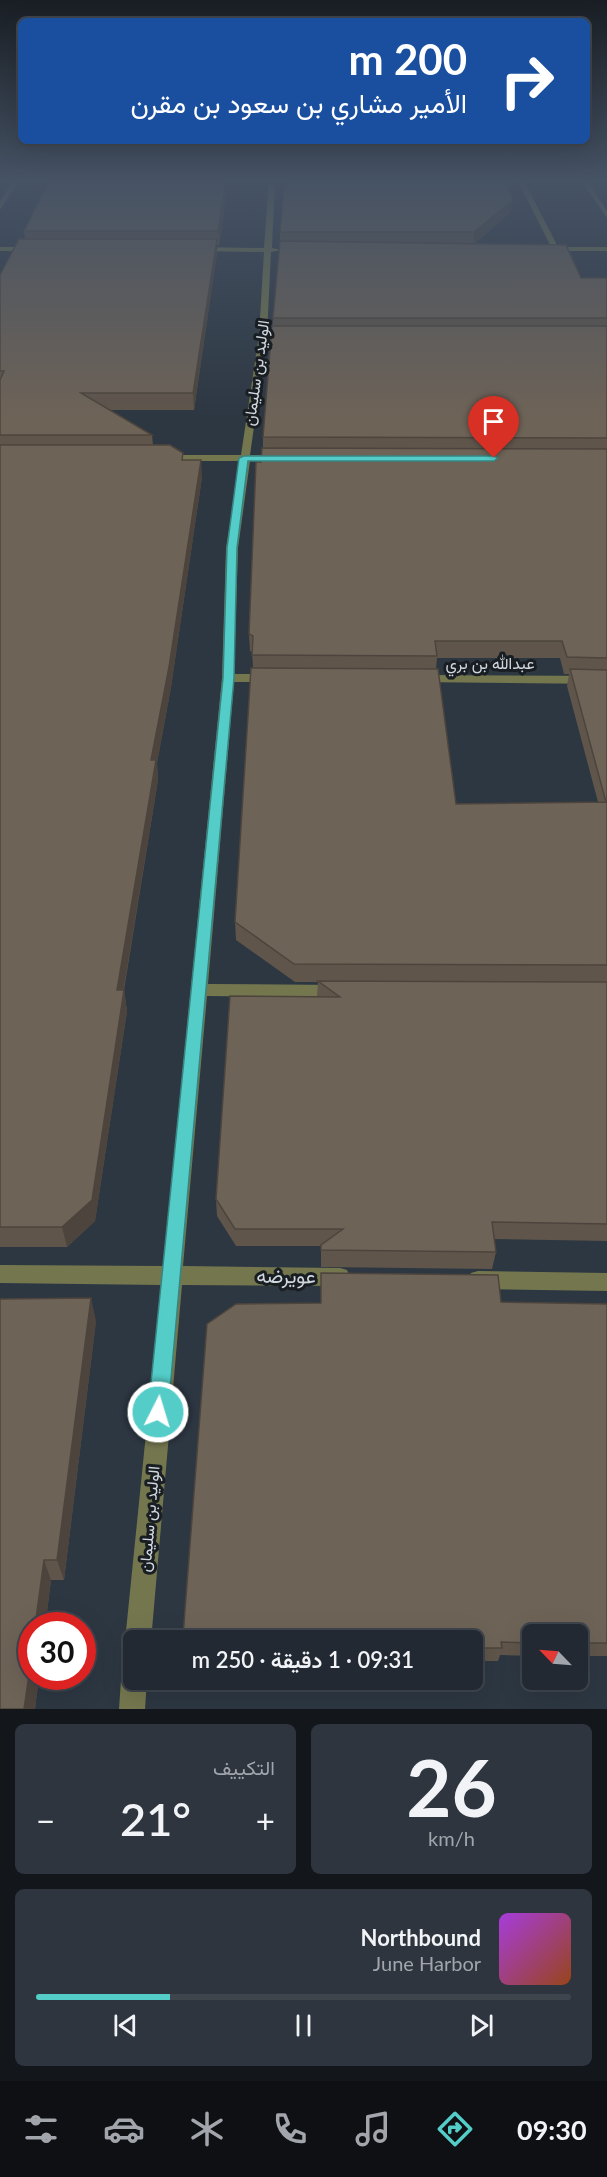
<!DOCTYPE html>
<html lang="ar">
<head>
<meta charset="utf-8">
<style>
	:root { --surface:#222932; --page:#2e353e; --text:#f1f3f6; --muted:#a2a6ac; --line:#3f454d; --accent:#54cdc8 }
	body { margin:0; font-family:Lato,Vazirmatn,sans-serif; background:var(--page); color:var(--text); direction:rtl; height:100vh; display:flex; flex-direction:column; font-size:22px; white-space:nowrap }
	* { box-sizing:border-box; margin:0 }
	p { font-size:20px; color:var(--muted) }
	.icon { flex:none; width:33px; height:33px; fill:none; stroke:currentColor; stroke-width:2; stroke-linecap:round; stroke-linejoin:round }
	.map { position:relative; height:1709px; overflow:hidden; direction:ltr }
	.panel { display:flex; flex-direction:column; gap:15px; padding:15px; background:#13171c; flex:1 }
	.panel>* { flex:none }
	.banner { position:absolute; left:18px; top:18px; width:572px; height:126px; border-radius:9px; box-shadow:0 6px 24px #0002,0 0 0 2px var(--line); direction:rtl; background:#1a4fa0; color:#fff; overflow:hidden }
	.needle { width:39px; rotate:295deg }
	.tools { position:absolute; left:522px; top:1624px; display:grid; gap:12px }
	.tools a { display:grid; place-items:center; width:66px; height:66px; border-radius:9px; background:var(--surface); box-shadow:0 6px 24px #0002,0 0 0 2px var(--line); font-size:30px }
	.speed { position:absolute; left:18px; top:1612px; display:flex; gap:12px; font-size:30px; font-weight:700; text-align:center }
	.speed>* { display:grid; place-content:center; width:78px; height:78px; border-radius:50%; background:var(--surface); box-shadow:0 6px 24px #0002,0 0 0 2px var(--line); line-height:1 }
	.speed .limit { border:9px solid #d22; background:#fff; color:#111 }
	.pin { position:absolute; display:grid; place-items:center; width:51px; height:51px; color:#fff; margin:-62px -26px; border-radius:50% 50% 50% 0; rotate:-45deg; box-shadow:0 0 6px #0007 }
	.pin .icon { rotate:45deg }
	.me { position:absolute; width:66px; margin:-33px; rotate:5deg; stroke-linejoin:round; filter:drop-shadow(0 0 4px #0008) }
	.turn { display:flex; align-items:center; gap:21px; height:126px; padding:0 24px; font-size:27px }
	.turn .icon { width:78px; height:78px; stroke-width:2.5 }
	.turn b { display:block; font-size:42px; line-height:51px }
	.big { font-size:45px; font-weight:600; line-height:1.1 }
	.panel .widget { flex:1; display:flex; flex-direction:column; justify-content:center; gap:9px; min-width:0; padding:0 21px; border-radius:9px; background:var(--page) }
	.panel .dial { align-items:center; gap:0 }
	.dial b { font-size:78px; line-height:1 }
	.song { display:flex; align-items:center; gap:18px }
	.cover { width:72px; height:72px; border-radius:9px; background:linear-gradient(135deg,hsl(280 70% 55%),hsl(20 70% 35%)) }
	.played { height:6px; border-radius:3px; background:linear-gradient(90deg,var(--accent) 25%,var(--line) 25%) }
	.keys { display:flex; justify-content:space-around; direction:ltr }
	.heat { display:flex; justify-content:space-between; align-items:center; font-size:33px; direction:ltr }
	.panel .tiles { flex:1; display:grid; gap:15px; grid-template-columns:1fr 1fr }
	.widget:last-child { grid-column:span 2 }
	.trip { position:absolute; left:123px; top:1630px; width:360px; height:60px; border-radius:9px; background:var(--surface); box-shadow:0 6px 24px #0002,0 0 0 2px var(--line); font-weight:600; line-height:60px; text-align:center; direction:rtl }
	.tabs { display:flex; height:96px; justify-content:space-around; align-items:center; background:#0e1014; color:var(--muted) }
	.tabs .icon { width:42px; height:42px }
	.tabs .active { color:var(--accent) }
	.tabs b { font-size:27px; color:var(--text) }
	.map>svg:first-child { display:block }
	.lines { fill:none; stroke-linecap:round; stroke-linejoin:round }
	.minor { fill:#74774e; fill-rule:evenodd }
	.wall { fill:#5f554b; fill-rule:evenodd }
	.shaded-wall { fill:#4d453d }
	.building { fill:#6e6357; stroke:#4d453d; stroke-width:1.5 }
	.route { fill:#54cdc8; stroke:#378582; stroke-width:1.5 }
	.labels { text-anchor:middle; stroke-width:6; stroke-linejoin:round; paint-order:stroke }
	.street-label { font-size:16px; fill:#d1d7de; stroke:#191e23 }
	.near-street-label { font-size:20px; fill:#d1d7de; stroke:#191e23 }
</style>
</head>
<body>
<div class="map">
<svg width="607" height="1709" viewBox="0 0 607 1709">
	<rect width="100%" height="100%" fill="#2d3742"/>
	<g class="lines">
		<g class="minor">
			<path d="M 14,179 L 20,179 L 0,210 L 0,202 Z"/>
			<path d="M 269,179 L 275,179 L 272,248 L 281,250 L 271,252 L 267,335 L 250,455 L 280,455 L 285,458 L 280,461 L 250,461 L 238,548 L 234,674 L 271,674 L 277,678 L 271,682 L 234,682 L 208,984 L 337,985 L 343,987 L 345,991 L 343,995 L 337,997 L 207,996 L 183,1266 L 340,1268 L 347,1270 L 350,1277 L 347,1284 L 340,1286 L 182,1285 L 151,1641 L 134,1641 L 134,1652 L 129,1650 L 125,1641 L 161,1285 L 0,1283 L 0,1265 L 163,1266 L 222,678 L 226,548 L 240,461 L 163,461 L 158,458 L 163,455 L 241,455 L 259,335 L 264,252 L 199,251 L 195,249 L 199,247 L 264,248 Z"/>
			<path d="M 517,179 L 523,179 L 558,247 L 607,247 L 607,251 L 547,251 L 547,247 L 551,247 Z"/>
			<path d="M 580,179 L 586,179 L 607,211 L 607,218 Z"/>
			<path d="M 0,247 L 34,247 L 38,249 L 34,251 L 0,251 Z"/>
			<path d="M 421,675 L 607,676 L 607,684 L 416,682 L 415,679 Z"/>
			<path d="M 478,1271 L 607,1273 L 607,1291 L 478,1289 L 471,1287 L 468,1280 L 471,1273 Z"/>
			<path d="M 134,1667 L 134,1680 L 147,1680 L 145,1709 L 119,1709 L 121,1680 L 125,1671 Z"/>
		</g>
	</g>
	<g class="wall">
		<path d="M 50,179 L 229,179 L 219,245 L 217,245 L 217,253 L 194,410 L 109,410 L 152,435 L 153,445 L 184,460 L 202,477 L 171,687 L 157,763 L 158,780 L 124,990 L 127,1011 L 95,1221 L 67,1247 L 0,1247 L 0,275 L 25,239 L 24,231 Z"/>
		<path d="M 511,212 L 474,244 L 581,278 L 607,278 L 607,1241 L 494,1239 L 496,1252 L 492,1269 L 321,1267 L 321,1246 L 236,1246 L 217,1216 L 216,1199 L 317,997 L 318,982 L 295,982 L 236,940 L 235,922 L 253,668 L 252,652 L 250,651 L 249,634 L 261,462 L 263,448 L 263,437 L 280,241 L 280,232 ZM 437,658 L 560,658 L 564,674 L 569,674 L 567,686 L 598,802 L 456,804 L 436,669 Z"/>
		<path d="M 501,1302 L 607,1304 L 607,1656 L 578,1656 L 578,1635 L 532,1635 L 532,1656 L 500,1655 L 498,1661 L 472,1661 L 472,1641 L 184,1641 L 183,1636 Z"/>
		<path d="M 96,1321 L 64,1580 L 51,1580 L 35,1709 L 0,1709 Z"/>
	</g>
	<g class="shaded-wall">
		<path d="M 226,179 L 229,179 L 219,245 L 218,231 Z"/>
		<path d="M 513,200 L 511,212 L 473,245 L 474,232 Z"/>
		<path d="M 217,239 L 217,253 L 194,410 L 193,393 Z"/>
		<path d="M 201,460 L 202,477 L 171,687 L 157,763 L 158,780 L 120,1011 L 117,990 L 151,760 Z"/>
		<path d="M 124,990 L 127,1011 L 95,1221 L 67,1247 L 62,1227 Z"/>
		<path d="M 91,1298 L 96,1321 L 64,1580 L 57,1560 Z"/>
		<path d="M 44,1560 L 51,1580 L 45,1626 L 35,1626 Z"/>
		<path d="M 32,1654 L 32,1677 L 39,1677 L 35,1709 L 24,1709 Z"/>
	</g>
	<g class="building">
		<path d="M 50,179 L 226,179 L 218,231 L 24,231 Z"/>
		<path d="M 285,179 L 505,179 L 513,200 L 474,232 L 280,232 Z"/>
		<path d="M 19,239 L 217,239 L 193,393 L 81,393 L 152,435 L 0,435 L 0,380 L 4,371 L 0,371 L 0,275 Z"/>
		<path d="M 280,241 L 566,245 L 581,278 L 607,278 L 607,318 L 273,318 Z"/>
		<path d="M 272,326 L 607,326 L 607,438 L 263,437 Z"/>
		<path d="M 0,445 L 170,445 L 183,453 L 182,460 L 201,460 L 169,667 L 151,760 L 156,760 L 117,990 L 124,990 L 92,1200 L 62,1227 L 0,1227 Z"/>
		<path d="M 262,448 L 607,449 L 607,658 L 567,657 L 562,641 L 435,641 L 437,656 L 252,655 L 253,636 L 249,634 L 256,462 L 261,462 Z"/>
		<path d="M 251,668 L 438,669 L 456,804 L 606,802 L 570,669 L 607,670 L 607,965 L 294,964 L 235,922 Z"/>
		<path d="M 318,981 L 607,982 L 607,1224 L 492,1222 L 496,1252 L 321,1250 L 321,1245 L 343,1229 L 235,1229 L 216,1199 L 230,996 L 340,997 Z"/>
		<path d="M 321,1273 L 498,1275 L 501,1302 L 607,1304 L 607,1643 L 578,1643 L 578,1635 L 532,1635 L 532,1643 L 501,1642 L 502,1648 L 472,1648 L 472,1641 L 197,1641 L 183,1636 L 207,1324 L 236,1304 L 321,1303 Z"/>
		<path d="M 91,1298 L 57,1560 L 44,1560 L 35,1626 L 32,1626 L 32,1654 L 24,1709 L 0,1709 L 0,1299 Z"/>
	</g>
	<linearGradient id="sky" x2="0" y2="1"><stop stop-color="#191e24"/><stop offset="0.43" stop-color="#465365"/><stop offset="1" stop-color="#465365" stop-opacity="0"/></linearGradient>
	<rect width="607" height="419" fill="url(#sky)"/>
	<path class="route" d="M 244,456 L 494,456 L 498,458 L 494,461 L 248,461 L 237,548 L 234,678 L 168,1412 L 166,1419 L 158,1422 L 151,1419 L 148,1412 L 223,678 L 227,548 L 239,458 Z"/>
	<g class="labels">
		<g class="street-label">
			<text transform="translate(256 373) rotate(-82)" y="6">الوليد بن سليمان</text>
			<text x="490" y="669">عبدالله بن بري</text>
			<text transform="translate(149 1519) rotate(-85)" y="6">الوليد بن سليمان</text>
		</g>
		<g class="near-street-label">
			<text transform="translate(286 1276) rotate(1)" y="7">عويرضه</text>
		</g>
	</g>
</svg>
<div class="tools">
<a><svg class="needle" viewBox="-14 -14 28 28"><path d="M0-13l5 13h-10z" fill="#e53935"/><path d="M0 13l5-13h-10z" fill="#a2a6ac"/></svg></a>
</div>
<div class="speed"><div class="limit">30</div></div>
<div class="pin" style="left:494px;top:458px;background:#d93025"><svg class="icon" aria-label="arrive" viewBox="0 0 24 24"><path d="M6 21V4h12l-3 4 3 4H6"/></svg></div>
<svg class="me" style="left:158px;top:1412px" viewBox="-20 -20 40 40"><circle r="17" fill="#54cdc8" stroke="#fff" stroke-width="3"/><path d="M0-11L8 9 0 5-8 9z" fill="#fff"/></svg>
<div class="trip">09:31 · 1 دقيقة · 250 m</div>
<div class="banner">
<div class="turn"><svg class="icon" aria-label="right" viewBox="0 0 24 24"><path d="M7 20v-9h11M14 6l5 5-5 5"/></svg><div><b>200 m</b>الأمير مشاري بن سعود بن مقرن</div></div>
</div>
</div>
<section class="panel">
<div class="tiles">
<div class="widget dial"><b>26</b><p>km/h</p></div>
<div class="widget"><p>التكييف</p>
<div class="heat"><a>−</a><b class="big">21°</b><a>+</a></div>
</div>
<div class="widget">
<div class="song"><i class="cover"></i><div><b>Northbound</b><p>June Harbor</p></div></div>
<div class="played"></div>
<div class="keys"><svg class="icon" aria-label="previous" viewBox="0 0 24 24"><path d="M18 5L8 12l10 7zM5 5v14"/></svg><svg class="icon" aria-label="pause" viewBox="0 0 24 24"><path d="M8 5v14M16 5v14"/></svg><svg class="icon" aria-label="next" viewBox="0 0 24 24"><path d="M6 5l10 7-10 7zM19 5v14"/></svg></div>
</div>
</div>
</section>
<nav class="tabs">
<b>09:30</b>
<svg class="icon active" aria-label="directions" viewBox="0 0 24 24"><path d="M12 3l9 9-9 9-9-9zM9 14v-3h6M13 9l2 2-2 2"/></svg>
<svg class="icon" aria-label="music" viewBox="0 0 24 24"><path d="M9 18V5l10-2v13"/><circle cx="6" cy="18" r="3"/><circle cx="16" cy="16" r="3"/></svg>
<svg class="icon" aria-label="phone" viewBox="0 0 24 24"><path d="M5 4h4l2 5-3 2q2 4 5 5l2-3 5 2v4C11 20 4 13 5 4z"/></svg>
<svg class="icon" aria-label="climate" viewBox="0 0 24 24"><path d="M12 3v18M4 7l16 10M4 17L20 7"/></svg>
<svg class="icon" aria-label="car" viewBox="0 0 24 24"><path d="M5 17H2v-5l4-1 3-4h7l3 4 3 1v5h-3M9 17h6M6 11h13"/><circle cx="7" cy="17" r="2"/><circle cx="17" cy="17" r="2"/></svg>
<svg class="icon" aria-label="filters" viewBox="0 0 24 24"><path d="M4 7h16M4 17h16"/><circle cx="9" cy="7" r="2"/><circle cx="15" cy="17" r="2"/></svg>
</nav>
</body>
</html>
